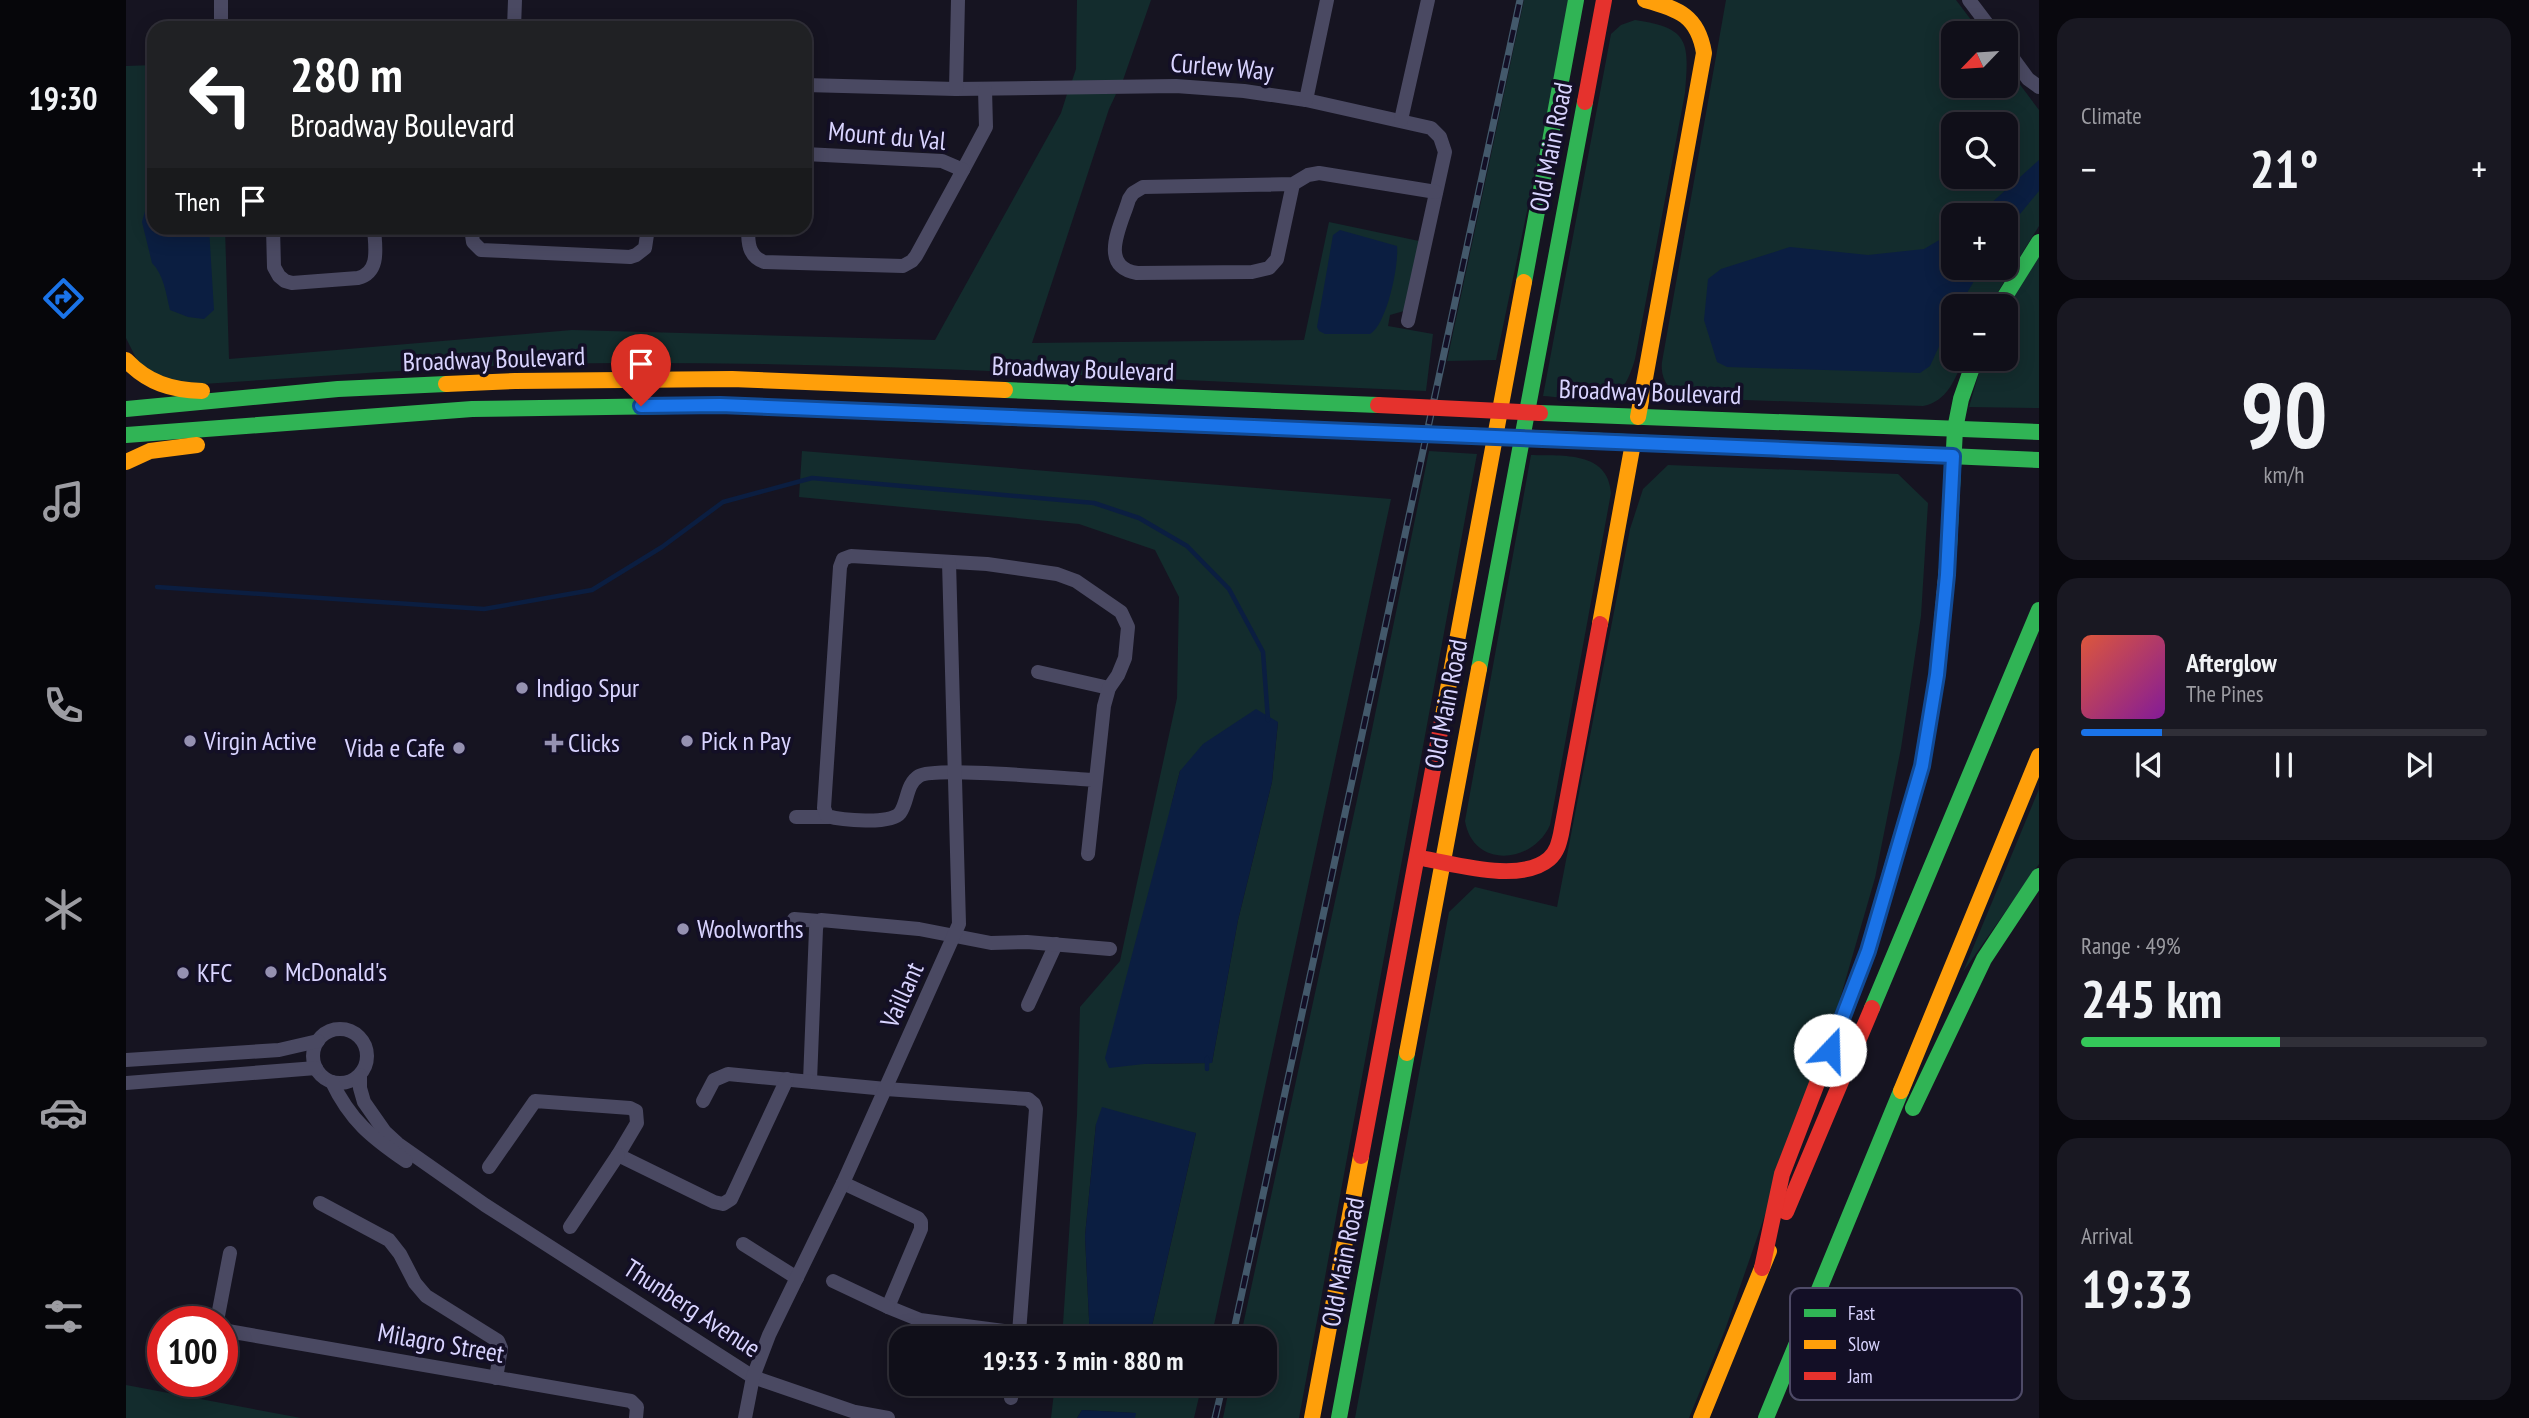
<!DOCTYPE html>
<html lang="en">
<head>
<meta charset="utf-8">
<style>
	:root { --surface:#100f19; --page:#191822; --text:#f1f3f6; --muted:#9c9ca2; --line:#302f38; --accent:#1a73e8 }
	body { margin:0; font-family:"PT Sans Narrow",sans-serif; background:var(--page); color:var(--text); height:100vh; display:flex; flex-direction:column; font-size:26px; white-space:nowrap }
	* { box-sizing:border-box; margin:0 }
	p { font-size:23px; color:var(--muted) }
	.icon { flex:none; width:38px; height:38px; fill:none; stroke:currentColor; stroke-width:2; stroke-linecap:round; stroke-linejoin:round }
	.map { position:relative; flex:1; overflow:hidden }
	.panel { display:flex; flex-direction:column; gap:18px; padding:18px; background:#09080e; width:490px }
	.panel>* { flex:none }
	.top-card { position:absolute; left:21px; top:21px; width:665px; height:214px; border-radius:21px; box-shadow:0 4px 18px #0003,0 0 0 2px var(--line); background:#202124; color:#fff; overflow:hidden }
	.needle { width:46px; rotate:245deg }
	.controls { position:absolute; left:1815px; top:21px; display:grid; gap:14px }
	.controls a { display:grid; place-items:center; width:77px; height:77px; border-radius:14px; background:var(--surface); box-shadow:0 4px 18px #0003,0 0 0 2px var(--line); font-size:35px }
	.speed { position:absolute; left:21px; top:1306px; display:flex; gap:14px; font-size:35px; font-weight:700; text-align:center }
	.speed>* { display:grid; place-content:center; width:91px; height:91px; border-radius:50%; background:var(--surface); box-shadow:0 4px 18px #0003,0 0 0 2px var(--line); line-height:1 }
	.speed .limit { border:10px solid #d22; background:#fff; color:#111 }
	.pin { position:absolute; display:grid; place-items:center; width:60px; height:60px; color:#fff; margin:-72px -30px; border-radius:50% 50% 50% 0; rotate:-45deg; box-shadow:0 0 7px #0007 }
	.pin .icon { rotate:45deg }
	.me { position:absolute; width:77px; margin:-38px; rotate:21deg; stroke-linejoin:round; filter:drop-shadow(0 0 5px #0008) }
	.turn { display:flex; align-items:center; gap:24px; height:147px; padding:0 28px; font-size:32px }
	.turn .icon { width:91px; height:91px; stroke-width:2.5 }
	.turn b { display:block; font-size:49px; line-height:60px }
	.then { display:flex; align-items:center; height:66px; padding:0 28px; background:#0003; gap:14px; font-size:26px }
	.big { font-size:52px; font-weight:700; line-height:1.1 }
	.panel .card { flex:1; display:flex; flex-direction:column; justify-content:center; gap:10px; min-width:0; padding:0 24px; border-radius:21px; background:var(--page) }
	.panel .dial { align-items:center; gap:0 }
	.dial b { font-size:91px; line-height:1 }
	.song { display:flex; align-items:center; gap:21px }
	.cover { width:84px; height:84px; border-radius:10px; background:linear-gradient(135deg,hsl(10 70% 55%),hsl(290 70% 35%)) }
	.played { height:7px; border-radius:4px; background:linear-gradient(90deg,var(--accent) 20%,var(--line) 20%) }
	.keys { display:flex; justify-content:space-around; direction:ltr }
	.heat { display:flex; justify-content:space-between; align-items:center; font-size:38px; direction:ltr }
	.charge { height:10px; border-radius:5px; background:linear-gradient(90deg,#34c759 49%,var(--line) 0) }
	.trip { position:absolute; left:763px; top:1326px; width:388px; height:70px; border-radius:21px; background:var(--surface); box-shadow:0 4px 18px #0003,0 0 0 2px var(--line); font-weight:700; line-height:70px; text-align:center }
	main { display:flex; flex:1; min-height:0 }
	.tab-bar { display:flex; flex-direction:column; width:126px; justify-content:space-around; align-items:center; background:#06060a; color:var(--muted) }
	.tab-bar .icon { width:49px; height:49px }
	.tab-bar .selected { color:var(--accent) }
	.tab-bar b { font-size:32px; color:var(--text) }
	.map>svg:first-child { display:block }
	.green { fill:#132c2d; fill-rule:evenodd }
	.water { fill:#0b1e41 }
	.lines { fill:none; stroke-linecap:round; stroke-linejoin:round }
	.stream { stroke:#0b1e41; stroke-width:4.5 }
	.street { stroke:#4a4962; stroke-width:14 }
	.fast { stroke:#30b455; stroke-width:16 }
	.slow { stroke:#ff9f0a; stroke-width:16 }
	.jam { stroke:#e5322d; stroke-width:16 }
	.rail-casing { stroke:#43596b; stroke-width:7 }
	.rail { stroke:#130f26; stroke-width:4.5; stroke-dasharray:13; stroke-linecap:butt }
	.slow-bridge { stroke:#ff9f0a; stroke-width:16 }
	.jam-bridge { stroke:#e5322d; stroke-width:16 }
	.route-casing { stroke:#114b97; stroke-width:18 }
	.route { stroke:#1a73e8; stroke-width:12 }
	.poi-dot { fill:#9591b1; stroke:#130f26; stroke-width:2.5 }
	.labels { text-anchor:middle; stroke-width:7; stroke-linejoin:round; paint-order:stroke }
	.street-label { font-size:26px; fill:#d9d4ff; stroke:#130f26 }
	.poi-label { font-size:26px; fill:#d9d4ff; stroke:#130f26; text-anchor:start }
	.key { fill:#130f26; stroke:#4e4a67; stroke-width:2 }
	.key-label { font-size:19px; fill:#d9d4ff }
</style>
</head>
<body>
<main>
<nav class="tab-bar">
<b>19:30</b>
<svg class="icon selected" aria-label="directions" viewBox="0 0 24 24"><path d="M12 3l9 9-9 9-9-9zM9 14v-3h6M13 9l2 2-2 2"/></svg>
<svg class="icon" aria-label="music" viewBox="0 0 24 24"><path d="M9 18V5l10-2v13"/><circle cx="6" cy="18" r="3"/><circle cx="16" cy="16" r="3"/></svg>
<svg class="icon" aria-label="phone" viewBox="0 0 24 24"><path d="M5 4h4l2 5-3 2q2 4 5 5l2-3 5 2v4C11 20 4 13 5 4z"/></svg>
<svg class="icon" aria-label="climate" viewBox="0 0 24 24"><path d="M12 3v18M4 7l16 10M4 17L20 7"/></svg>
<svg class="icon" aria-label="car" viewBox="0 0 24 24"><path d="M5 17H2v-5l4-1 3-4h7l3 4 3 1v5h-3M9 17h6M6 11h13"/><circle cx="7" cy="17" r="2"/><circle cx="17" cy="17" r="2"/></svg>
<svg class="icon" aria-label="filters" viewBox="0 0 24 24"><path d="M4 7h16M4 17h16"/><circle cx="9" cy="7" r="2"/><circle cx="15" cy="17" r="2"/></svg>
</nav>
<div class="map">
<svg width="1913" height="1418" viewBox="0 0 1913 1418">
	<rect width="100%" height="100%" fill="#161421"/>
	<g class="green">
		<path d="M 951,0 L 1025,0 L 997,80 L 946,81 L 950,69 Z"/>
		<path d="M 1398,0 L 1445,0 L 1370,360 L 1321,361 Z"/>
		<path d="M 1600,0 L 1830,0 L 1855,33 L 1827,33 L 1827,86 L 1880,86 L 1880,66 L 1913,110 L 1913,226 L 1863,306 L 1827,306 L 1827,359 L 1838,359 C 1828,380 1822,401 1797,406 L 1562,398 C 1544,393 1534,380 1536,362 ZM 1827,124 L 1880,124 L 1880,177 L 1827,177 ZM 1827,215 L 1880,215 L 1880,268 L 1827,268 Z"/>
		<path d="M 1509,20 C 1564,28 1563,42 1559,93 L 1509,359 C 1506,369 1502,382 1494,390 C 1481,405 1436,397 1417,396 L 1485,34 L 1495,25 Z"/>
		<path d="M 28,65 L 28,228 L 99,228 L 103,359 L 446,330 L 809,340 L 935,113 L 941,94 L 990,94 L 983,109 L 906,343 L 1178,340 L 1203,222 L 1293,241 L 1278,311 L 1264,315 L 1262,326 L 1307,334 L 1300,391 C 1032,380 763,362 495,363 C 356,363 216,375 77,384 L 37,378 L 12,362 L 0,338 L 0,66 Z"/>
		<path d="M 1913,253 L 1913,408 L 1843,407 L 1857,359 L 1880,359 L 1880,309 Z"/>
		<path d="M 676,451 L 1265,499 L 1085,1339 L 1023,1339 L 1070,1133 L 970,1124 L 959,1236 L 964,1339 L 936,1339 L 951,1115 L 954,1007 L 994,961 L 1051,698 L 1053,597 L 1029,550 L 953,524 L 673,497 ZM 1152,722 L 1146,782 L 1112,920 L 1086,1063 L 1018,1064 L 1046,802 L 1054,771 Z"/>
		<path d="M 1303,451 L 1351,454 L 1173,1418 L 1097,1418 L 1104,1384 L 1139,1384 L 1139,1339 L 1114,1339 L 1242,749 Z"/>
		<path d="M 1405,455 C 1437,456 1482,451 1485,493 L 1424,825 C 1407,864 1347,869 1339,821 Z"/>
		<path d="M 1542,465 L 1772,474 L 1802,503 L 1795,616 L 1775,748 L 1749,878 L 1714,999 L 1599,1330 L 1563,1418 L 1229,1418 L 1323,912 L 1349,887 L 1431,907 L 1504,529 L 1517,489 Z"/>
		<path d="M 1913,789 L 1913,864 L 1837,972 Z"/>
		<path d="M 929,1384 L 1076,1384 L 1068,1418 L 1009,1418 L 1009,1413 L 956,1410 L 951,1418 L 925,1418 Z"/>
		<path d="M 0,1385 L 175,1418 L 0,1418 Z"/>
	</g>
	<g class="water">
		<path d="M 1913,160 L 1913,191 L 1880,231 L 1880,215 L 1852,215 Z"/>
		<path d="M 28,199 L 28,228 L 83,228 L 88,310 L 78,319 L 62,317 L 44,310 C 40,294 38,275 26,263 L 16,222 L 21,204 Z"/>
		<path d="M 1214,230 L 1271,246 C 1273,265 1261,324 1244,334 L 1199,334 L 1193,331 L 1191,327 L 1207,235 Z"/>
		<path d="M 1827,232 L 1827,268 L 1856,268 L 1833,306 L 1827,306 L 1827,316 L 1804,366 L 1794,373 L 1601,367 L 1591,362 L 1578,320 L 1582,279 L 1595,269 L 1664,247 L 1742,255 L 1798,249 Z"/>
		<path d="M 1130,709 L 1152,722 L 1146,782 L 1112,920 L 1086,1063 L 1018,1064 L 983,1068 L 979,1058 L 1054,771 L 1077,744 Z"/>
		<path d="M 976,1107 L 1070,1133 L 1023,1339 L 964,1339 L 959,1236 L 970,1124 Z"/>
		<path d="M 956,1410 L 1010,1413 L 1009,1418 L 951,1418 Z"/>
	</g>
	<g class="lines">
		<g class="stream">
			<path d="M 31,587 L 358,609 L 466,590 L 536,547 L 597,502 L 686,478 L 968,503 L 1013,518 L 1061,546 L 1103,589 L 1137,652 L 1142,720"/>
			<path d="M 1081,1069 L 1081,1058"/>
		</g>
		<g class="street">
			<path d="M 95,0 L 95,28"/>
			<path d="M 1843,0 L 1868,33"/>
			<path d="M 388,28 L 389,0"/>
			<path d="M 1880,49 L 1902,79 L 1913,87"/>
			<path d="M 679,85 L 830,89 L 1050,86 L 1118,91 L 1180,100 L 1305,128 L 1314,137 L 1319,152 L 1282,321"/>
			<path d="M 830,89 L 832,0"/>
			<path d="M 1180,100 L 1201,0"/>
			<path d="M 1275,120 L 1302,0"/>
			<path d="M 837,170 L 860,127 L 859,89"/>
			<path d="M 1167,184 L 1151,259 L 1143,268 L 1126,272 L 1011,273 C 971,266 996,224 1003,199 L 1007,193 L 1017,187 L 1167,184 L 1182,175 L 1193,173 L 1310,192"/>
			<path d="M 147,228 L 148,267 L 153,276 L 159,281 L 166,283 L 232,278 C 255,272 249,246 248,228"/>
			<path d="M 345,228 L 347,242 L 355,250 L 504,257 L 510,255 L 519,248 L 522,228"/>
			<path d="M 622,228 C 622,242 622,256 638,262 L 777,266 L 786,261 L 790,256 L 837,170 L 816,161 L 679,154"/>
			<path d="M 912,672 L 983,688"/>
			<path d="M 670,817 L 703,817"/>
			<path d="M 962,854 L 978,706 L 983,688 L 992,675 L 999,658 L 1002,627 L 995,612 L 950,581 L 931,574 L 861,564 L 725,556 L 717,559 L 714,567 L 698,808 L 701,816 C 715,820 765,825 774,813 C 782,802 780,784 793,776 C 809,766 943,779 970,780"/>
			<path d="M 668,919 L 693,921"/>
			<path d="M 902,1005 L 930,944"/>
			<circle cx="214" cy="1056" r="27"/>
			<path d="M 0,1060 L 153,1050 L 192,1041"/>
			<path d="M 234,1075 L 234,1088 L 238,1102 L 259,1132 L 272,1144 L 359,1205 L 627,1377 L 729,1412 L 762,1418"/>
			<path d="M 684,1081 L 690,929 L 691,924 L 695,920 L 793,929 L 865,943 L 901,942 L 984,949"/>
			<path d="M 206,1082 C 224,1120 245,1137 280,1161"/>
			<path d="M 0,1083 L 190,1068"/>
			<path d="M 577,1101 L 588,1080 L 602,1074 L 760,1089 L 902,1099 L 908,1104 L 910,1109 L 893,1333 L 794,1320 L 762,1307 L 795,1229 L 795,1222 L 792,1218 L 717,1183"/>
			<path d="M 363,1167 L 409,1101 L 504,1108 L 510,1111 L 511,1123 L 492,1155 L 588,1202 L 597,1204 L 605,1199 L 661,1079"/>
			<path d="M 194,1203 L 263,1240 L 274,1254 L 289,1283 L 300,1296 L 372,1341 L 375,1348 L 370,1378"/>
			<path d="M 444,1227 L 492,1155"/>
			<path d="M 617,1244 L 671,1278"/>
			<path d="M 707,1281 L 762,1307"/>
			<path d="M 91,1321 L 104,1253"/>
			<path d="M 96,1330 L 505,1401 L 511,1407 L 510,1418"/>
			<path d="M 885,1398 L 887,1384"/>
			<path d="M 619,1418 L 627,1377 L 643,1335 L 717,1183 L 833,924 L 823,562"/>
		</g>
		<g class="fast">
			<path d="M 1398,282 L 1450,0"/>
			<path d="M 1873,306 L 1913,242"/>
			<path d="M 879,390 L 1252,405"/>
			<path d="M 0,409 L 212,389 L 320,384"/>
			<path d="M 1414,413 L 1913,432"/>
			<path d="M 0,435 L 346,409 L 546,406"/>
			<path d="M 1409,438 L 1913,460"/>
			<path d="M 1823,547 L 1829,429 L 1835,399 L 1849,359"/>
			<path d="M 1353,669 L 1459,102"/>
			<path d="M 1746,1008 L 1913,610"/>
			<path d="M 1787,1108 L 1858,959 L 1913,876"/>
			<path d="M 1213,1418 L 1281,1053"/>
			<path d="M 1640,1418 L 1775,1091"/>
		</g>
		<g class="slow">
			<path d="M 0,360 C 22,383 45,390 76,391"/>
			<path d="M 320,384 L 389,381 L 606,379 L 879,390"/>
			<path d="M 546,406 L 594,405 L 971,421"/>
			<path d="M 1512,417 L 1578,53 C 1572,16 1553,9 1519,0"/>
			<path d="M 0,462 L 24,451 L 71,445"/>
			<path d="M 1474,624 L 1507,443"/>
			<path d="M 1316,721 L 1398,282"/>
			<path d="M 1767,864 L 1796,766 L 1811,675 L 1823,547"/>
			<path d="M 1281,1053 L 1353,669"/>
			<path d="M 1775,1091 L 1913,756"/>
			<path d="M 1186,1418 L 1235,1156"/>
			<path d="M 1575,1418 L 1643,1251"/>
		</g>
		<g class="jam">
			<path d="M 1459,102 L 1478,0"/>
			<path d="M 971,421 L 1247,432"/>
			<path d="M 1300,859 C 1333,865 1395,883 1423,859 C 1431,852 1433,843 1435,834 L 1474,624"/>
			<path d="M 1235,1156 L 1316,721"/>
			<path d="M 1660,1212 L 1746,1008"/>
			<path d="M 1636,1268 L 1656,1174 L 1742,951 L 1767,864"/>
		</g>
		<g class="rail-casing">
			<g id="rail">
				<path d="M 1106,1339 L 1394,0"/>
				<path d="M 1089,1418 L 1097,1384"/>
			</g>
		</g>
		<use href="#rail" class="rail"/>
		<path class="slow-bridge" d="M 1247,432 L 1409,438"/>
		<path class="jam-bridge" d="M 1252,405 L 1414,413"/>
	</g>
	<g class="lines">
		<g class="route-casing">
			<path id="route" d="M 515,406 L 594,405 L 1827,456 L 1821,575 L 1811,675 L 1796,766 L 1742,951 L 1704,1050"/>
		</g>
		<use href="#route" class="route"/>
	</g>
	<g class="poi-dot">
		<circle cx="396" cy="688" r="7"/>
		<circle cx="64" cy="741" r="7"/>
		<circle cx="561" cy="741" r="7"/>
		<path d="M424.5 732.5h7v7h7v7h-7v7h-7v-7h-7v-7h7z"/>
		<circle cx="333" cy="748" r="7"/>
		<circle cx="557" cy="929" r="7"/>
		<circle cx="145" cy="972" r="7"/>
		<circle cx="57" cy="973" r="7"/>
	</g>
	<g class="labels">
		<g class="street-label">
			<text transform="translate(1096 67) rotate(5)" y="9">Curlew Way</text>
			<text transform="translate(761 136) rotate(5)" y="9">Mount du Val</text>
			<text transform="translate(1425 147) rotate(-79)" y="9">Old Main Road</text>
			<text transform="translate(368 359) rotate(-2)" y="9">Broadway Boulevard</text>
			<text transform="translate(957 369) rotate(2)" y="9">Broadway Boulevard</text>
			<text transform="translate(1524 392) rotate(2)" y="9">Broadway Boulevard</text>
			<text transform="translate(1320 704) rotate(-79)" y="9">Old Main Road</text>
			<text transform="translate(776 995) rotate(-66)" y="9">Vaillant</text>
			<text transform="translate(1217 1262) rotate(-79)" y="9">Old Main Road</text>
			<text transform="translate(566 1308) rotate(33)" y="9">Thunberg Avenue</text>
			<text transform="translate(315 1343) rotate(10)" y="9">Milagro Street</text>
		</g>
		<g class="poi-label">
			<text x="410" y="697">Indigo Spur</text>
			<text x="78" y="750">Virgin Active</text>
			<text x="575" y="750">Pick n Pay</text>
			<text x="442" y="752">Clicks</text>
			<text x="319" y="757" text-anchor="end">Vida e Cafe</text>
			<text x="571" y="938">Woolworths</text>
			<text x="159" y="981">McDonald's</text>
			<text x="71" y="982">KFC</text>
		</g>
	</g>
	<rect x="1664" y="1288" width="232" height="112" rx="10" class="key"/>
	<rect x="1678" y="1309" width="32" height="8" fill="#30b455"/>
	<rect x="1678" y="1340" width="32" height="9" fill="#ff9f0a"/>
	<rect x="1678" y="1372" width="32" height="8" fill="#e5322d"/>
	<g class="key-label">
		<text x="1722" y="1320">Fast</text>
		<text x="1722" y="1351">Slow</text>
		<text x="1722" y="1383">Jam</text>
	</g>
</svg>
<div class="controls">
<a><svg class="needle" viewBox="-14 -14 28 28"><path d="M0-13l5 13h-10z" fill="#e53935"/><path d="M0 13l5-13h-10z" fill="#9c9ca2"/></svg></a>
<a><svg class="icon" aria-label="search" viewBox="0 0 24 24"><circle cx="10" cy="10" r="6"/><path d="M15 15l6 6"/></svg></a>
<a>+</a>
<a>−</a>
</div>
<div class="speed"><div class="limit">100</div></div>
<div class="pin" style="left:515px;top:406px;background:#d93025"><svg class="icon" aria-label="arrive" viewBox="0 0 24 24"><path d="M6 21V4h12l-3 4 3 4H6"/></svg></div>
<svg class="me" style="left:1704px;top:1050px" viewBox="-20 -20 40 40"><circle r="19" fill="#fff"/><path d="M0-13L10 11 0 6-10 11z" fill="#1a73e8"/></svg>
<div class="trip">19:33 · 3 min · 880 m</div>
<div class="top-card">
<div class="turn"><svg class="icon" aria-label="left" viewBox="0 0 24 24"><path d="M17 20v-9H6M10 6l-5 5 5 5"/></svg><div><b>280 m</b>Broadway Boulevard</div></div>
<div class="then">Then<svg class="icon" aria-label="arrive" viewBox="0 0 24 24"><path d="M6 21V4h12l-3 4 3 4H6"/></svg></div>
</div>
</div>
<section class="panel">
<div class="card"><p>Climate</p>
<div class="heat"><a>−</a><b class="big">21°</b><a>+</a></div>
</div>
<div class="card dial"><b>90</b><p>km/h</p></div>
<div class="card">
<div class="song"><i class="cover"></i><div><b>Afterglow</b><p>The Pines</p></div></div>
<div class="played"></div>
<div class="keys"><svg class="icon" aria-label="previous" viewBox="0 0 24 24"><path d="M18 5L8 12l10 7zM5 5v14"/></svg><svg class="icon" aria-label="pause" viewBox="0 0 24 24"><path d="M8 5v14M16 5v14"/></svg><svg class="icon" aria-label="next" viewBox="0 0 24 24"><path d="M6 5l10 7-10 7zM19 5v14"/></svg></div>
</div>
<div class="card"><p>Range · 49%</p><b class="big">245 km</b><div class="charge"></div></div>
<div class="card"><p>Arrival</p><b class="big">19:33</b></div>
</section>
</main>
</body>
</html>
